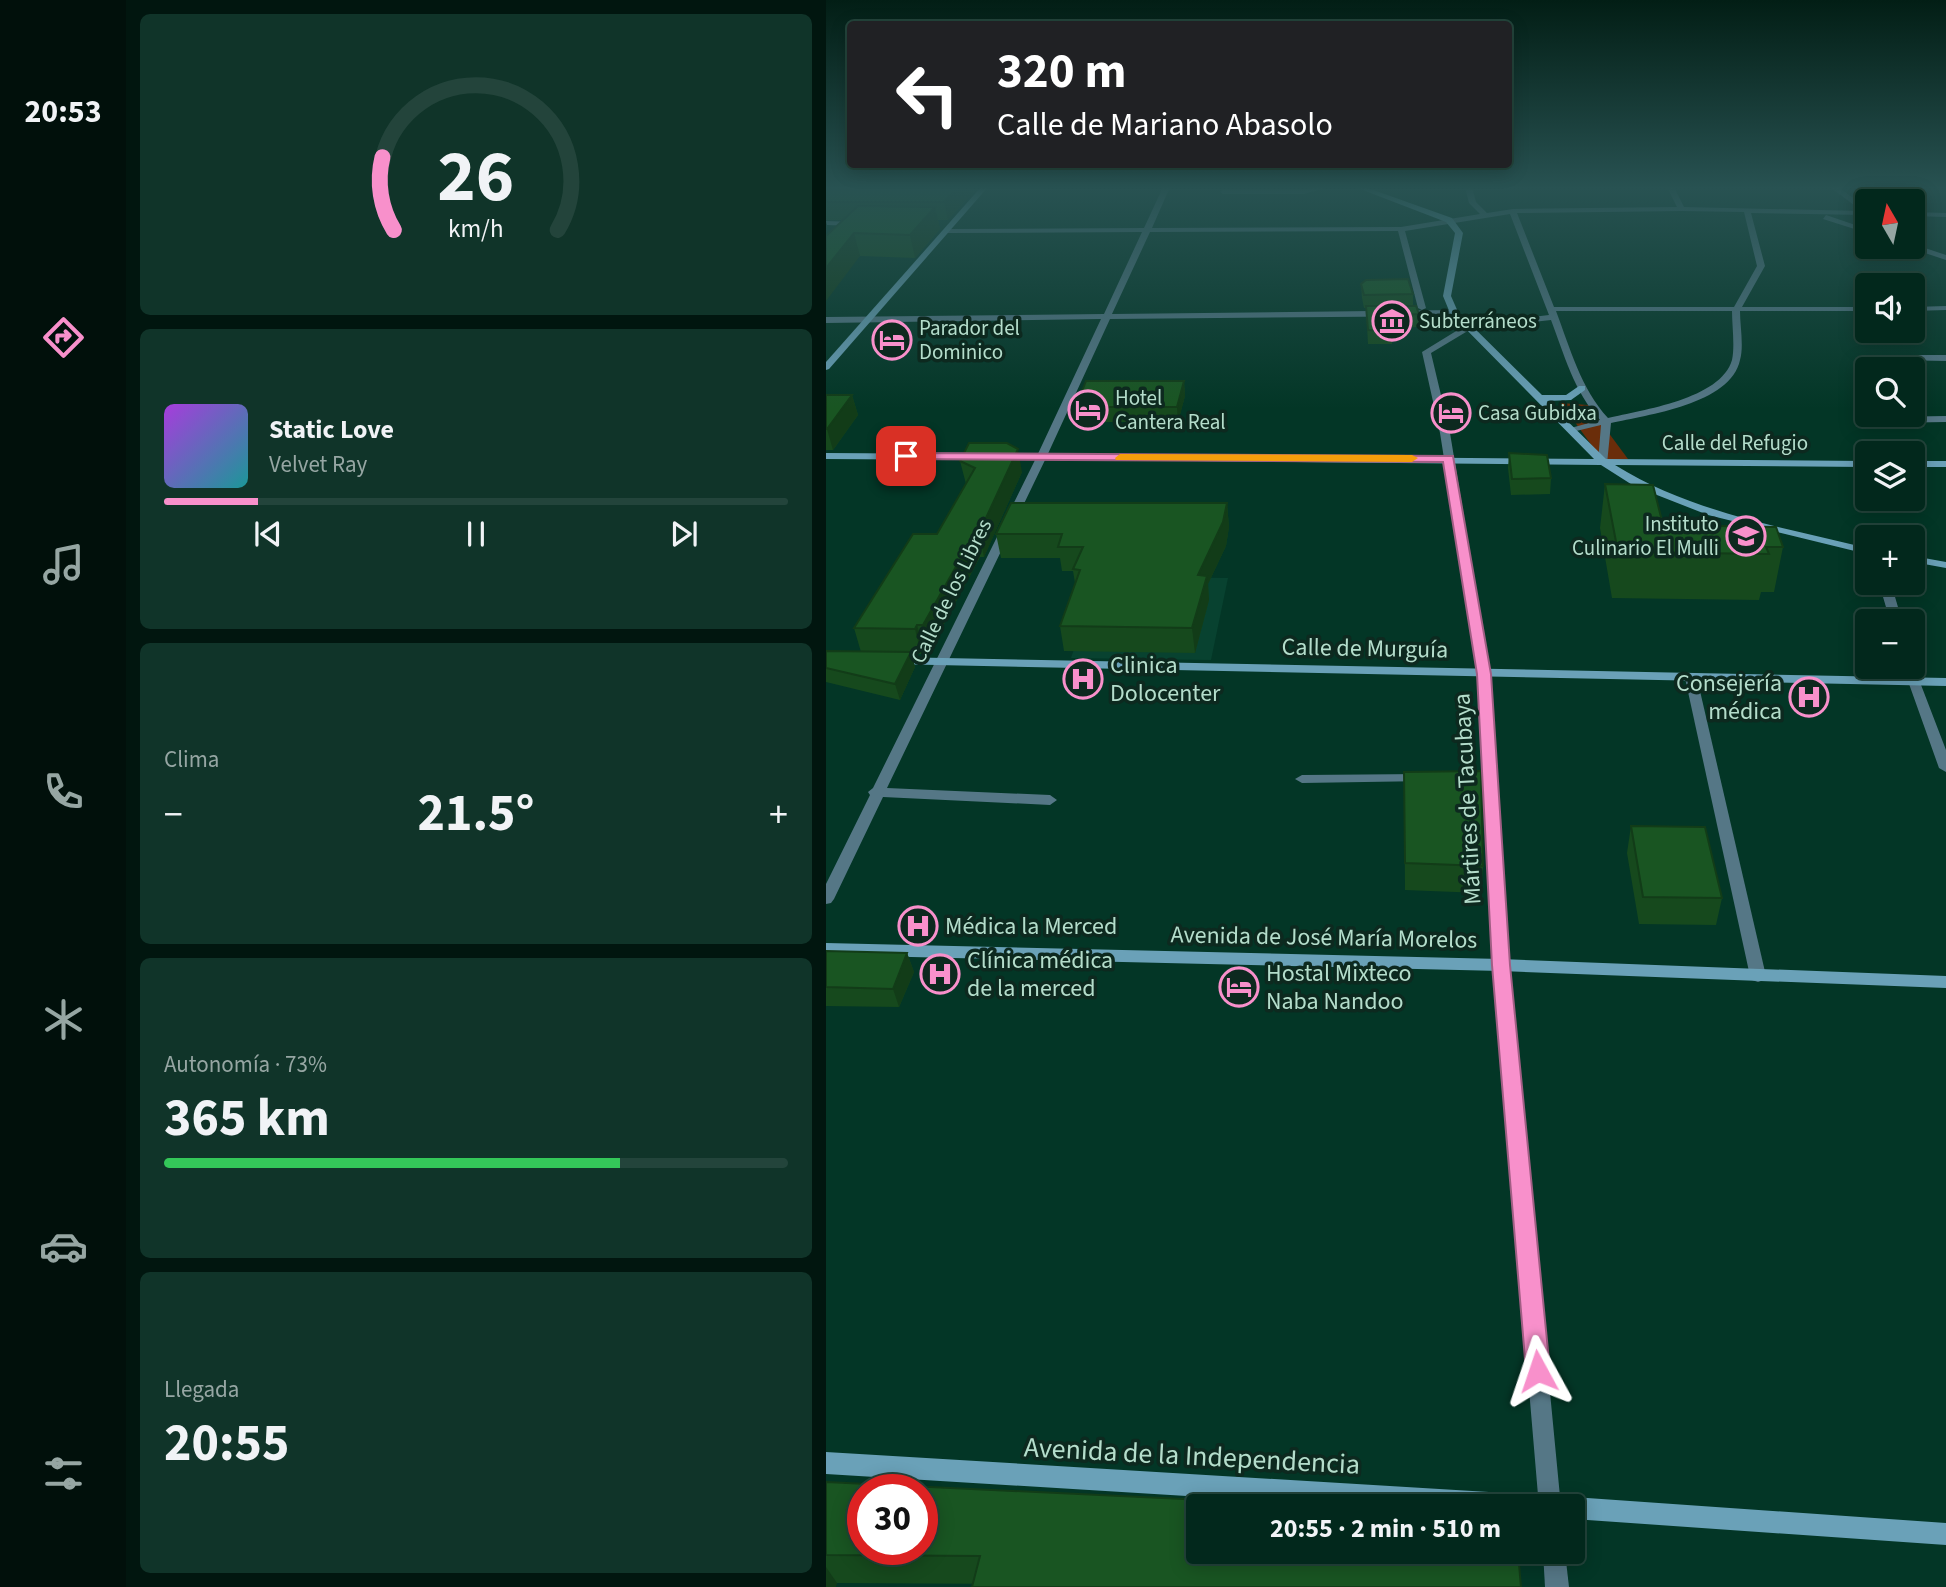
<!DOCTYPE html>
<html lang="es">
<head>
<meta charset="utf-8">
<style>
	:root { --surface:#02281c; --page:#103429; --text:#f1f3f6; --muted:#96a6a3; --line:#23443b; --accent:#f890cb }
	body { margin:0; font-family:"Source Sans 3",sans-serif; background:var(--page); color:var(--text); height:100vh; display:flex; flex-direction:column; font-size:26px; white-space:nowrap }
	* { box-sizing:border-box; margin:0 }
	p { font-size:23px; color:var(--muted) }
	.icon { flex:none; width:38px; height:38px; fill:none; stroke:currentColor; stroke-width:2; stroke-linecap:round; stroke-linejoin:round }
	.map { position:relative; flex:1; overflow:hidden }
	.details { display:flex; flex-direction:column; gap:14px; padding:14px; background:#01160f; width:700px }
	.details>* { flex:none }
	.top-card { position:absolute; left:21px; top:21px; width:665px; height:147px; border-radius:7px; box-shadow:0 4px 18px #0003,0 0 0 2px var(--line); background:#202124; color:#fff; overflow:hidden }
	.needle { width:46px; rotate:351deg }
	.fabs { position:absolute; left:1029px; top:189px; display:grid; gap:14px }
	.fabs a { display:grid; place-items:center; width:70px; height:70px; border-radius:7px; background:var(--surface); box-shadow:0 4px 18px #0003,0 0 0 2px var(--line); font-size:35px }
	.speed { position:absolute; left:21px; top:1474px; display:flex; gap:14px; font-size:35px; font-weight:700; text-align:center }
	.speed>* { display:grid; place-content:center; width:91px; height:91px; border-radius:50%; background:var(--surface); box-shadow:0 4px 18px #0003,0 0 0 2px var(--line); line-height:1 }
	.speed .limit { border:10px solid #d22; background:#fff; color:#111 }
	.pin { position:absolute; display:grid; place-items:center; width:60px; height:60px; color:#fff; margin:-30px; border-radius:14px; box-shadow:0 4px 10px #0006 }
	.me { position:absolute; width:77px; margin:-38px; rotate:355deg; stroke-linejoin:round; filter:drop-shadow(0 0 5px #0008) }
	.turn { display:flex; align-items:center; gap:24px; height:147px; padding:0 35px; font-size:32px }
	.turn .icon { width:91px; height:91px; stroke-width:2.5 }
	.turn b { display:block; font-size:49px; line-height:60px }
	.big { font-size:52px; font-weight:700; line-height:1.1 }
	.details .widget { flex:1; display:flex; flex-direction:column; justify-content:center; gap:10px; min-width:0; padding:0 24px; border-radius:10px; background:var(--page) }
	.details .dial { align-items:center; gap:0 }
	.dial svg { height:182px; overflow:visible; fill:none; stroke:var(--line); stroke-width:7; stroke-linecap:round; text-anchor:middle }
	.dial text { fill:var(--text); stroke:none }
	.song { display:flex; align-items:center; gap:21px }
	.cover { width:84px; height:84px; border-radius:10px; background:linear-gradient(135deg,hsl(280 70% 55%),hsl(180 70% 35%)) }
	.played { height:7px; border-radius:4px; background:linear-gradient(90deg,var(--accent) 15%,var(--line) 15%) }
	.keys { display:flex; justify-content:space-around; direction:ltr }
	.heat { display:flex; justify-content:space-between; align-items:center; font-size:38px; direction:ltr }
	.charge { height:10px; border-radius:5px; background:linear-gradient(90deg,#34c759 73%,var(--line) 0) }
	.trip { position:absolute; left:360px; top:1494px; width:399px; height:70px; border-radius:7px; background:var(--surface); box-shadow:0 4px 18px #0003,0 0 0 2px var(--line); font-weight:700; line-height:70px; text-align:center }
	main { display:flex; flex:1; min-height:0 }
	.dock { display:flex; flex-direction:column; width:126px; justify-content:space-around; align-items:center; background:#01100b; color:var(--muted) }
	.dock .icon { width:49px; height:49px }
	.dock .current { color:var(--accent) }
	.dock b { font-size:32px; color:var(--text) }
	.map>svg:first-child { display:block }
	.built { fill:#084230 }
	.green { fill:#6a2d0a }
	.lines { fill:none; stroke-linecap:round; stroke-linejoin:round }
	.lane { fill:#557786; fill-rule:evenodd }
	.street { fill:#557786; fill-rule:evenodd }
	.secondary { fill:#6aa1b8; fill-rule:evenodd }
	.wall { fill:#16491d }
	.shaded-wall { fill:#123c18 }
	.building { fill:#195522; stroke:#123c18; stroke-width:2; fill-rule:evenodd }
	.route { fill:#f890cb; stroke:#a15e84; stroke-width:2 }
	.slow { fill:#f59e0b }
	.labels { text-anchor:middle; stroke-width:7; stroke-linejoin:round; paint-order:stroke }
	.far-poi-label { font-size:21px; fill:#b4ddcb; stroke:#0d291f; text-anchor:start }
	.far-street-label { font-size:21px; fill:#b4ddcb; stroke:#0d291f }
	.street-label { font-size:24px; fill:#b4ddcb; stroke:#0d291f }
	.poi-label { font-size:24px; fill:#b4ddcb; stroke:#0d291f; text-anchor:start }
	.near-street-label { font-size:28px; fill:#b4ddcb; stroke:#0d291f }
</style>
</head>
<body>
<main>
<nav class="dock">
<b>20:53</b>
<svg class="icon current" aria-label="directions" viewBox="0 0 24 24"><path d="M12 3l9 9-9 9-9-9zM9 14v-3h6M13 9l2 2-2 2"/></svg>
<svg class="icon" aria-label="music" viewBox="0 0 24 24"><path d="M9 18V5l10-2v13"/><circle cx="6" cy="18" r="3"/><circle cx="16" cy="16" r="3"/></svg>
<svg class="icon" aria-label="phone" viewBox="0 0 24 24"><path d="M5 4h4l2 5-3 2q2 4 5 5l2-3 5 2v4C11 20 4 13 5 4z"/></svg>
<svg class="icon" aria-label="climate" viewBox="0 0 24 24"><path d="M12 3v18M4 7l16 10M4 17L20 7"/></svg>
<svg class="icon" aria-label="car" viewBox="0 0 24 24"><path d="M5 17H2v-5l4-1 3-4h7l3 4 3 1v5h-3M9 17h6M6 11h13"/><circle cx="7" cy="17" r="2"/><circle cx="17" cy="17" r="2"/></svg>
<svg class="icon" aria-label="filters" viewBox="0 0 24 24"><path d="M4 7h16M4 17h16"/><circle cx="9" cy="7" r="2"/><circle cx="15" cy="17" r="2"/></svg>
</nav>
<section class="details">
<div class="widget dial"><svg viewBox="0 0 100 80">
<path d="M14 69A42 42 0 1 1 86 69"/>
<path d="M14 69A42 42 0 0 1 9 37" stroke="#f890cb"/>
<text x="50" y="56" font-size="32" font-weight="700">26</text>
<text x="50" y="72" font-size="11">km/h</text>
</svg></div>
<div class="widget">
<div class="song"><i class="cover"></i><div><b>Static Love</b><p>Velvet Ray</p></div></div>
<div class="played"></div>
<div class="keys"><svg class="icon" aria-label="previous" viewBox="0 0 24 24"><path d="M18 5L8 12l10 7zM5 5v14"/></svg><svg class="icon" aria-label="pause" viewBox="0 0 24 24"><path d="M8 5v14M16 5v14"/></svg><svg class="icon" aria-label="next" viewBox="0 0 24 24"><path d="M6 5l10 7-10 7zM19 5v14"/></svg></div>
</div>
<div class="widget"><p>Clima</p>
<div class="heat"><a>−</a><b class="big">21.5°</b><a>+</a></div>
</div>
<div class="widget"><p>Autonomía · 73%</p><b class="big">365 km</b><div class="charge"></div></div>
<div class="widget"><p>Llegada</p><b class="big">20:55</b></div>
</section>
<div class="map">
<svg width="1120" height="1587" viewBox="0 0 1120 1587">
	<rect width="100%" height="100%" fill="#033626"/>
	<path class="built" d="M 273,576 L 402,578 L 385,660 L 245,658 Z"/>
	<path class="green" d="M 735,403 L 762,405 L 802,459 L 777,461 Z"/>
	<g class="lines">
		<g class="lane">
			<path d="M 490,187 L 502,187 L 478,194 L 397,194 L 394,192 L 397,190 L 478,190 Z"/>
			<path d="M 0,221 L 28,222 L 31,224 L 28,226 L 1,225 Z"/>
		</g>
		<g class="street">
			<path d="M 337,187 L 344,187 L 326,228 L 575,227 L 654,214 L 643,203 L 639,187 L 646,187 L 650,202 L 661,213 L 687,209 L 851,207 L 841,187 L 848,187 L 858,207 L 1036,211 L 1004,187 L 1012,187 L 1041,208 L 1041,215 L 925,213 L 939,266 L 916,307 L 1041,307 L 1041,311 L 914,311 C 914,326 918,346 914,360 C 905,404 821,415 785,423 L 781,464 L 772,462 L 775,425 L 746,432 L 741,429 L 774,420 C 748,392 738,354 725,320 L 645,329 L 605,353 L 624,433 L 664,674 L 683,965 L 735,1507 L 713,1507 L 667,965 L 652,674 L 614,433 L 596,352 L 640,325 L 723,315 L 684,214 L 579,231 L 600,308 L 596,310 L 592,308 L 572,231 L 324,232 L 286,314 L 628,310 L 632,313 L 628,316 L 284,319 L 220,458 L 61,788 L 224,795 L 231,800 L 224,805 L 57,797 L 8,899 L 5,903 L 0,904 L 0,884 L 44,795 L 42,792 L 47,788 L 210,458 L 275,319 L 0,323 L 0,317 L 278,314 L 316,232 L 121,233 L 117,231 L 121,229 L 318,228 ZM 856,211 L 918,212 L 931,266 L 908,307 L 728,307 L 691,213 ZM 730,311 L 906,311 C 906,326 909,346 906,360 C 895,399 816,410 782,418 C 755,389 744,348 730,311 Z"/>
			<path d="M 1087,212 L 1120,213 L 1120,217 L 1087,216 Z"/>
			<path d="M 1000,215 L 1041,229 L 1041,233 L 997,219 Z"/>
			<path d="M 1087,244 L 1120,255 L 1120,260 L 1084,248 Z"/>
			<path d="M 1120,306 L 1120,310 L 1087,311 L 1087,307 Z"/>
			<path d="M 1070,355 L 1120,355 L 1120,361 L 1067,360 L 1066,358 Z"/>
			<path d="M 1120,416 L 1120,422 L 1060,423 L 1055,420 L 1060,417 Z"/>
			<path d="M 1053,583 L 1065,583 L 1076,621 L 1064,621 Z"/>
			<path d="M 1087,664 L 1120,750 L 1120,772 L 1113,768 L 1077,667 L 1087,667 Z"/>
			<path d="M 865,674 L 871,678 L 940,976 L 938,980 L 932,982 L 926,980 L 924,976 L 859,678 Z"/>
			<path d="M 597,774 L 604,778 L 602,781 L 476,783 L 469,779 L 476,775 Z"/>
			<path d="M 717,1552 L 739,1552 L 743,1587 L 719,1587 Z"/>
		</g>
		<g class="secondary">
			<path d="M 155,187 L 162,187 L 3,369 L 0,370 L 0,362 Z"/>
			<path d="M 529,187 L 539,187 L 626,218 L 637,233 L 625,296 L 632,312 L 716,395 L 740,395 L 753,386 L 759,386 L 759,390 L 745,400 L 721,401 L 780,459 L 1041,461 L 1041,467 L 789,465 C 864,512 956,527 1041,548 L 1041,554 L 882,515 L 808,486 L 775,465 L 171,459 L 170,457 L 175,454 L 768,459 L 624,313 L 617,296 L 629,233 L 620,222 Z"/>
			<path d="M 0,453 L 154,454 L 159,457 L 154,460 L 0,459 Z"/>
			<rect x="1087" y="461" width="33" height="6"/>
			<path d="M 1087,556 L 1120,562 L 1120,568 L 1087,562 Z"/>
			<path d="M 68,657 L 1120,678 L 1120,686 L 64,664 L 62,661 L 64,658 Z"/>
			<path d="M 0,943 L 675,959 L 1120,976 L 1120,988 L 675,971 L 0,955 Z"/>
			<path d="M 0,1452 L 729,1496 L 737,1499 L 738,1502 L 747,1497 L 1120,1523 L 1120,1545 L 747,1519 L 747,1507 L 540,1507 L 0,1474 Z"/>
		</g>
	</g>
	<g class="wall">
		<path d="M 1,187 L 152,187 L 122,220 L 112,220 L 114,229 L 89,258 L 34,256 L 17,220 L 0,220 L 0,188 Z"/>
		<path d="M 163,187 L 222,187 L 221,189 L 163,190 Z"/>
		<path d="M 535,284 L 587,294 L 587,306 L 593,314 L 593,327 L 566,328 L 566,344 L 542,344 L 540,308 L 538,308 L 536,298 Z"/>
		<path d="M 358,381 L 359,396 L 352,422 L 252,422 L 250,407 Z"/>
		<path d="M 0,395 L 26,395 L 32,415 L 7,450 L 0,450 Z"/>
		<path d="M 683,453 L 725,478 L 724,494 L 685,495 L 682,468 Z"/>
		<path d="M 134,461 L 196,472 L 158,557 L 154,557 L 104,650 L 98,650 L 95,654 L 85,654 L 89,667 L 74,700 L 0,682 L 0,651 L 35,652 L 28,628 L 111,534 L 140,484 Z"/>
		<path d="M 779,484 L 837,525 L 957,547 L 948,592 L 935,592 L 933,600 L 786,598 L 774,528 Z"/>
		<path d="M 401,503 L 403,527 L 400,546 L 382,584 L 383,600 L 369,653 L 238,651 L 234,626 L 249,583 L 247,571 L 236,571 L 234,558 L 175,558 L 170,534 Z"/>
		<path d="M 578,772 L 657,866 L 655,893 L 579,890 Z"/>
		<path d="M 805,826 L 896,898 L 890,925 L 813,924 L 801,853 Z"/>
		<path d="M 0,951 L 81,953 L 88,972 L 73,1007 L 0,1006 Z"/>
		<path d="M 0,1482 L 695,1587 L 11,1583 L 0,1587 Z"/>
	</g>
	<g class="shaded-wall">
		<path d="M 132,187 L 152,187 L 122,220 L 118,202 Z"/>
		<path d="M 109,207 L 114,229 L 89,258 L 84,235 Z"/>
		<path d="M 28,233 L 34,256 L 0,301 L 0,268 Z"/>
		<path d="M 358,381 L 359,396 L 352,422 L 351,407 Z"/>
		<path d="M 26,395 L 32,415 L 7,450 L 1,429 Z"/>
		<path d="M 192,449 L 196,472 L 158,557 L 153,533 Z"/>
		<path d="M 401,503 L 403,527 L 400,546 L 382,584 L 383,600 L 369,653 L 366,628 L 372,575 Z"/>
		<path d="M 149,533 L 154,557 L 104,650 L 97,625 Z"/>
		<path d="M 91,625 L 98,650 L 95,654 L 89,629 Z"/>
		<path d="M 85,652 L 89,667 L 74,700 L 69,684 Z"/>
		<path d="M 81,953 L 88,972 L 73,1007 L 67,989 Z"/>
		<path d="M 0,1567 L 11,1583 L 10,1587 L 0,1587 Z"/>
	</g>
	<g class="building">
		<path d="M 1,187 L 132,187 L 118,202 L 0,202 L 0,188 Z"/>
		<path d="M 32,206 L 109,207 L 84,235 L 28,233 L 0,268 L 0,236 Z"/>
		<path d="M 582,279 L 587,294 L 538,295 L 535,284 L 540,280 Z"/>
		<path d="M 540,306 L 590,306 L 593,314 L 566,315 L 566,331 L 542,330 Z"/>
		<path d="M 260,381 L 358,381 L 351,407 L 250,407 Z"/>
		<path d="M 0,395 L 26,395 L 1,429 L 0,429 Z"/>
		<path d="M 143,443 L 181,443 L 192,449 L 153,533 L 149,533 L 97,625 L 91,625 L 89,629 L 28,628 L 87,534 L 111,534 L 149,468 L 134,461 Z"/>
		<path d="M 683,453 L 721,455 L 725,478 L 686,479 Z"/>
		<path d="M 779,484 L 827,485 L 837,525 L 950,527 L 957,547 L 940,547 L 943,554 L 792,552 Z"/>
		<path d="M 185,503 L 401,503 L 397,522 L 372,575 L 381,576 L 366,628 L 234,626 L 254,570 L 247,569 L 257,547 L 232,547 L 236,534 L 170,534 Z"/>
		<path d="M 0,651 L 85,652 L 69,684 L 0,668 Z"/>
		<path d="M 655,771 L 657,866 L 579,863 L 578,772 Z"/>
		<path d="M 805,826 L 879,827 L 896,898 L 817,897 Z"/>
		<path d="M 0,951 L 81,953 L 67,989 L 0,987 Z"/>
		<path d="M 0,1482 L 524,1507 L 373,1507 L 373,1552 L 692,1552 L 695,1587 L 146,1587 L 154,1556 L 0,1555 ZM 37,1489 L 96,1489 L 96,1549 L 37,1549 Z"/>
	</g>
	<linearGradient id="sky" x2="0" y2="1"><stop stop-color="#021e15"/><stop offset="0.46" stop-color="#285252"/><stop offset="1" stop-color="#285252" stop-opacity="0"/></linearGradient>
	<rect width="1120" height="409" fill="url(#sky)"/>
	<path class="route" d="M 80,453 L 627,456 L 665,674 L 684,965 L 724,1371 L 720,1379 L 712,1383 L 703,1379 L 700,1371 L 666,965 L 651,674 L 617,462 L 76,459 L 76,454 Z"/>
	<path class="slow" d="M 294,454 L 586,455 L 592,458 L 586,462 L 290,460 L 289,458 Z"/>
	<defs>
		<g id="museum-ring" transform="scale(2.0125)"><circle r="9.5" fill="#0d291f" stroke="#f890cb" stroke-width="1.5"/><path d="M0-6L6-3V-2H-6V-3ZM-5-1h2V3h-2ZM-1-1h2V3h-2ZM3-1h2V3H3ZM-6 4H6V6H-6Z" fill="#f890cb"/></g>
		<g id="hotel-ring" transform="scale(2.0125)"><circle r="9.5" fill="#0d291f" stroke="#f890cb" stroke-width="1.5"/><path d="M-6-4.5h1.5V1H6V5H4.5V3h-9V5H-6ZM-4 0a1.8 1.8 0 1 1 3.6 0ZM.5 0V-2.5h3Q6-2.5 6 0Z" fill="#f890cb"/></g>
		<g id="university-ring" transform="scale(2.0125)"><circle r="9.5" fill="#0d291f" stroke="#f890cb" stroke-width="1.5"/><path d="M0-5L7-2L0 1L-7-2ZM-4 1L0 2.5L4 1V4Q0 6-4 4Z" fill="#f890cb"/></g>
		<g id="hospital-ring" transform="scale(2.0125)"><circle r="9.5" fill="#0d291f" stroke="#f890cb" stroke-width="1.5"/><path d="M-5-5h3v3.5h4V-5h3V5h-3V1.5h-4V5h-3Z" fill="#f890cb"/></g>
	</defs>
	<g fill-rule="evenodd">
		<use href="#museum-ring" x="566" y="321"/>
		<use href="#hotel-ring" x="66" y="340"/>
		<use href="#hotel-ring" x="262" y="410"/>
		<use href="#hotel-ring" x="625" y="413"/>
		<use href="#university-ring" x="920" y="536"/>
		<use href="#hospital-ring" x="257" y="679"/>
		<use href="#hospital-ring" x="983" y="697"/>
		<use href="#hospital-ring" x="92" y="926"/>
		<use href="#hospital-ring" x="114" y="974"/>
		<use href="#hotel-ring" x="413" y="987"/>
	</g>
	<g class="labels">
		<g class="far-poi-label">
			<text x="593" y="328">Subterráneos</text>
			<text x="93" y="335">Parador del<tspan x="93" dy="24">Dominico</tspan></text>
			<text x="289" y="405">Hotel<tspan x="289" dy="24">Cantera Real</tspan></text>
			<text x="652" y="420">Casa Gubidxa</text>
			<text x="893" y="531" text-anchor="end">Instituto<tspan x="893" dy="24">Culinario El Mulli</tspan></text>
		</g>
		<g class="far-street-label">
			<text x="909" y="450">Calle del Refugio</text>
			<text transform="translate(125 591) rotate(-64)" y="7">Calle de los Libres</text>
		</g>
		<g class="street-label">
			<text transform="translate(539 648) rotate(1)" y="8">Calle de Murguía</text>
			<text transform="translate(641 799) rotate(-93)" y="8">Mártires de Tacubaya</text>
			<text transform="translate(498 937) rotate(1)" y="8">Avenida de José María Morelos</text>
		</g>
		<g class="poi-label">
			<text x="284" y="673">Clinica<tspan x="284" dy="28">Dolocenter</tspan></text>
			<text x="956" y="691" text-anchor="end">Consejería<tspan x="956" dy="28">médica</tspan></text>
			<text x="119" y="934">Médica la Merced</text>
			<text x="141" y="968">Clínica médica<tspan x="141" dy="28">de la merced</tspan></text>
			<text x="440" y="981">Hostal Mixteco<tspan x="440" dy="28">Naba Nandoo</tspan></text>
		</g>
		<g class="near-street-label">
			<text transform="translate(366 1455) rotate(3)" y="10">Avenida de la Independencia</text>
		</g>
	</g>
</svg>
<div class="fabs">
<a><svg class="needle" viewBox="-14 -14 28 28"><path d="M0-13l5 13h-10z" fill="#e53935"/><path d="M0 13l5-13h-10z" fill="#96a6a3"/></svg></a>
<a><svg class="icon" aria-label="sound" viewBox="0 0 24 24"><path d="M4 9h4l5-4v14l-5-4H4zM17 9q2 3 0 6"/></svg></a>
<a><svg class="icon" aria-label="search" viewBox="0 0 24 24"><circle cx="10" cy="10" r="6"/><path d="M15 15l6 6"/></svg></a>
<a><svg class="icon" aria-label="layers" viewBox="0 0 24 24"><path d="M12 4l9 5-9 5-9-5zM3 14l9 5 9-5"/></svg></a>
<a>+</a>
<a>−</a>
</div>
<div class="speed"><div class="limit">30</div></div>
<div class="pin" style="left:80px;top:456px;background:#d93025"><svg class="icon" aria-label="arrive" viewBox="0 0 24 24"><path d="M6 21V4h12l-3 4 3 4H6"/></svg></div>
<svg class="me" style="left:712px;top:1371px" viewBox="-20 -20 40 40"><path d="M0-17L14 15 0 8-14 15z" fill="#f890cb" stroke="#fff" stroke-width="4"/></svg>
<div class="trip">20:55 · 2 min · 510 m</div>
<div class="top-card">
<div class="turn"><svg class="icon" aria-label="left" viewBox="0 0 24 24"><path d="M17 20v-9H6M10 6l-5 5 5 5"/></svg><div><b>320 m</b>Calle de Mariano Abasolo</div></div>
</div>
</div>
</main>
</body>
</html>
